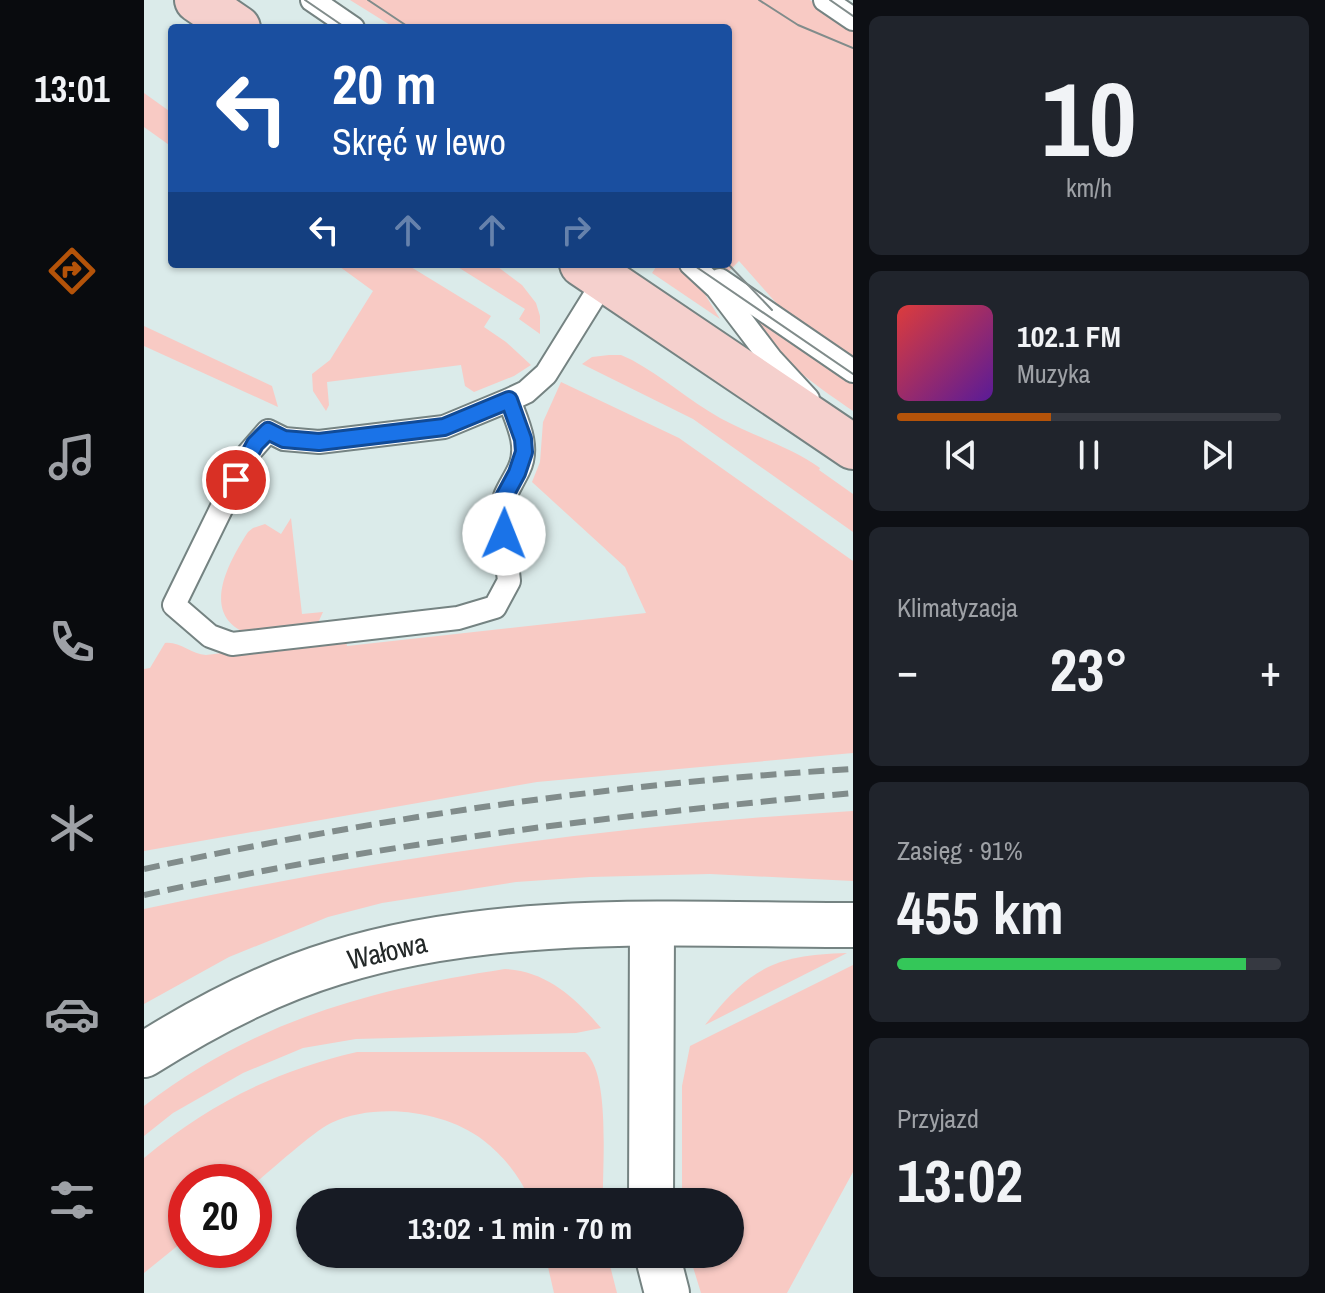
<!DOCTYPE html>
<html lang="pl">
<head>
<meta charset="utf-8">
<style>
	:root { --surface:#171b24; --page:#20242c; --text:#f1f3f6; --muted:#9ea1a6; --line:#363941; --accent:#b45309 }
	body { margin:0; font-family:"Archivo Narrow",sans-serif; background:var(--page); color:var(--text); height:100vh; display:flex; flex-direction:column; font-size:30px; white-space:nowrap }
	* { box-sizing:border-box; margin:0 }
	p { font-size:26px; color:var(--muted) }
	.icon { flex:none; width:44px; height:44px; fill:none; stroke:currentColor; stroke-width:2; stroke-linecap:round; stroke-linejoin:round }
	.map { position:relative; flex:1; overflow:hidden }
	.drawer { display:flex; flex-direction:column; gap:16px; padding:16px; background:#0d0f14; width:472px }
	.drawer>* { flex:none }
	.hud { position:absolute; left:24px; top:24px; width:564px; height:244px; border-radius:8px; box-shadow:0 2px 6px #0004; background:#1a4fa0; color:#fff; overflow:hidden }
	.speed { position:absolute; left:24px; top:1164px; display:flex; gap:16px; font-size:40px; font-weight:700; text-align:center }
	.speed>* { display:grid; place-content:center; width:104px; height:104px; border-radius:50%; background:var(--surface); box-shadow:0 2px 6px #0004; line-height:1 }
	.speed .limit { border:12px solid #d22; background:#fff; color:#111 }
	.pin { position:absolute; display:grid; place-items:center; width:68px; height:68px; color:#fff; margin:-34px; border:4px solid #fff; border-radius:50%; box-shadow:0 2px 8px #0007 }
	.me { position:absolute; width:88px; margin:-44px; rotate:1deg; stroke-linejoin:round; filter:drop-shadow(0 0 6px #0008) }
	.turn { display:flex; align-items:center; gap:28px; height:168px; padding:0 32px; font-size:36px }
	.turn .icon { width:104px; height:104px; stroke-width:2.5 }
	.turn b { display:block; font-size:56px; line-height:68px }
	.lanes { display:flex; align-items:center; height:76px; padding:0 32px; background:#0003; justify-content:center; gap:40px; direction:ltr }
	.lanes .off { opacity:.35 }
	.big { font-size:60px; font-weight:700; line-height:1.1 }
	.drawer .widget { flex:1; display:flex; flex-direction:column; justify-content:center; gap:12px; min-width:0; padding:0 28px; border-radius:12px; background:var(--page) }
	.drawer .dial { align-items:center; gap:0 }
	.dial b { font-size:104px; line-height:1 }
	.song { display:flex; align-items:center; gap:24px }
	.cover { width:96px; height:96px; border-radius:12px; background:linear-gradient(135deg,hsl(0 70% 55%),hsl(270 70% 35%)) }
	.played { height:8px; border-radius:4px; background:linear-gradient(90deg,var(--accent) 40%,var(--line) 40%) }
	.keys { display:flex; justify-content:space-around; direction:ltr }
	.heat { display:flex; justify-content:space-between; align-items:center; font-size:44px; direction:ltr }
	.charge { height:12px; border-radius:6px; background:linear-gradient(90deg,#34c759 91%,var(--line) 0) }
	.trip { position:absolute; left:152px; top:1188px; width:448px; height:80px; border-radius:40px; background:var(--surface); box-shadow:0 2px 6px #0004; font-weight:700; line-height:80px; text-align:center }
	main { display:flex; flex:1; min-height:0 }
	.tabs { display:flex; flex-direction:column; width:144px; justify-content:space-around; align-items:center; background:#090b0e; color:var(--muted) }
	.tabs .icon { width:56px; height:56px }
	.tabs .on { color:var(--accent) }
	.tabs b { font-size:36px; color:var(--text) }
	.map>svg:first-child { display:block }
	.green { fill:#f8cac4 }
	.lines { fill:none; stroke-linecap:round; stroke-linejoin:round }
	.service-casing { stroke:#758382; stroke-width:26 }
	.tertiary-casing { stroke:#758382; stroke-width:48 }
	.secondary-casing { stroke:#758382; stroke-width:48 }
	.service { stroke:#fff; stroke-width:22 }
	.tertiary { stroke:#fff; stroke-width:44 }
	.secondary { stroke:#f5d0cd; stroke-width:44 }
	.tram { stroke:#818c8b; stroke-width:2 }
	.rail { stroke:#818c8b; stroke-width:6; stroke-dasharray:16 8; stroke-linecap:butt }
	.route-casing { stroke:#114b97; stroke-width:20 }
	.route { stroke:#1a73e8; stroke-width:14 }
	.labels { text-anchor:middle; stroke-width:6; stroke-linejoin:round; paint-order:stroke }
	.street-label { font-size:28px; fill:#222727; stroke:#fff }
</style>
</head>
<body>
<main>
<nav class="tabs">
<b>13:01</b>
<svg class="icon on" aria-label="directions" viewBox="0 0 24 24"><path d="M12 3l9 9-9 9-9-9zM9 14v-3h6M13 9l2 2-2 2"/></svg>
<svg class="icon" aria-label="music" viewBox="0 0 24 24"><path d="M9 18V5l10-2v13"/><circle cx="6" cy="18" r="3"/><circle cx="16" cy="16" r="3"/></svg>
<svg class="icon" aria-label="phone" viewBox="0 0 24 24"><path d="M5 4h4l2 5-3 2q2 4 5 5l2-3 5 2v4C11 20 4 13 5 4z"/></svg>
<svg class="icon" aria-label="climate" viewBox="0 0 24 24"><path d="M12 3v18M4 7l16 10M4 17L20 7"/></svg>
<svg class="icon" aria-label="car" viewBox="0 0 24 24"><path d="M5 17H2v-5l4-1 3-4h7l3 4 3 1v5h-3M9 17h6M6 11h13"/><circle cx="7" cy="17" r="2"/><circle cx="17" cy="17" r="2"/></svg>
<svg class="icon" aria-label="filters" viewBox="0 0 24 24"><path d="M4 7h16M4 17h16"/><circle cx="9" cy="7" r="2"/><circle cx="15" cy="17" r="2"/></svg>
</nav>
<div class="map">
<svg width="709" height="1293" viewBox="0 0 709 1293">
	<rect width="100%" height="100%" fill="#dbebea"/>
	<g class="green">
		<path d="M 206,0 L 666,0 L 709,30 L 709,357 L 634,305 L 595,261 L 583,273 L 570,264 L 584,264 L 584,28 L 251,28 Z"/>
		<path d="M 0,93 L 28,113 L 28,147 L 0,127 Z"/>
		<path d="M 192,264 L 262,264 L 347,316 L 340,327 L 362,342 L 387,365 L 370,376 L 330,392 L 321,386 L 317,365 L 183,382 L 185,405 L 182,411 L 169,391 L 168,374 L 186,360 L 229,291 Z"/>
		<path d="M 309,264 L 350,264 L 378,285 L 392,303 L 396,316 L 396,334 L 375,319 L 381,309 Z"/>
		<path d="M 514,264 L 532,264 L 559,291 L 576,319 L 508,273 Z"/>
		<path d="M 610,316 L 709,384 L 709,411 C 674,387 627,356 610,316 Z"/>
		<path d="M 0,326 L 128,386 L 134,407 L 0,346 Z"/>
		<path d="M 465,355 L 477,355 L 488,360 C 519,377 546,401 576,418 C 609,436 647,447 676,468 L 675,470 L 709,494 L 709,532 L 549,419 L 438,364 L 448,357 Z"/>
		<path d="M 417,382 L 535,438 L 709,561 L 709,753 L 393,782 L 0,851 L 0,669 L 6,668 L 21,643 C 35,641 47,654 62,655 L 202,638 L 203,646 L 502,613 L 481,567 L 388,482 L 396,462 L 399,422 Z"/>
		<path d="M 147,518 L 158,614 L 179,612 L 173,625 L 102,633 C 56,614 84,563 104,532 L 109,528 L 121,524 L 137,534 Z"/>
		<path d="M 709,811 L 709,881 L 566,874 L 446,877 L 372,882 L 238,903 L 184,917 L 85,957 L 0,1004 L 0,909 C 234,858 470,825 709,811 Z"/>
		<path d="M 703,953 L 561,1025 C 605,968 631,955 703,953 Z"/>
		<path d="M 709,965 L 709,1172 L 643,1293 L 557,1293 L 545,1254 L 586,1254 L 586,1202 L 538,1202 L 538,1086 L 546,1046 Z"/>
		<path d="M 361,969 C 402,971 431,997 457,1028 L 432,1033 L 212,1039 L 159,1048 L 99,1073 L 29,1113 L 0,1136 L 0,1106 C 111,1021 224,990 361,969 Z"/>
		<path d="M 213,1052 L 441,1052 C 467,1074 458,1167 459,1202 L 387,1202 C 377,1178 360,1156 339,1140 C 300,1110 231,1102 187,1123 C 166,1134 130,1168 110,1184 L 110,1182 L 42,1182 L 42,1239 L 0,1273 L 0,1158 C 65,1104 131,1071 213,1052 Z"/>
		<path d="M 401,1254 L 463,1254 L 473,1293 L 410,1293 Z"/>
	</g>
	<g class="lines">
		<g class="service-casing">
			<g id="service">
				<path d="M 168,0 L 209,28"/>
				<path d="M 681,0 L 709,19"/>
				<path d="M 547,264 L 573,288 L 627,359 L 664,399"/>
				<path d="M 576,280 L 709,371"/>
				<path d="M 365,400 C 373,422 386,446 375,469 C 368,484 360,493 357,510 L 365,581 L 351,607 L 314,618 L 88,644 L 66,636 L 30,605 L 104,454 L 124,431 L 140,439 L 175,442 L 300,427 L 365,400 L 382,392 L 402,374 L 461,279"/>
			</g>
		</g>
		<g class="tertiary-casing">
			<g id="tertiary">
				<path d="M 0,1055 C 60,1017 122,984 191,963 C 354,912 539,925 709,925"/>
				<path d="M 507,1202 L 508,925"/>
				<path d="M 513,1254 L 523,1293"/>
			</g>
		</g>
		<g class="secondary-casing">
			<g id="secondary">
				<path d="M 53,0 L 94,28"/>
				<path d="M 438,264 L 709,447"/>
			</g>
		</g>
		<use href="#service" class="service"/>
		<use href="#tertiary" class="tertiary"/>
		<use href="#secondary" class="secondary"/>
		<g class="tram">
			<path d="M 161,0 L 202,28"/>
			<path d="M 224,0 L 266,28"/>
			<path d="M 615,0 L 654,25 L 709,48"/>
			<path d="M 686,0 L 709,16"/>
			<path d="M 548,264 L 709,374"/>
			<path d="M 584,264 L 628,310"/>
		</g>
		<g class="rail">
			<path d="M 0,869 C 232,818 472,783 709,769"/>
			<path d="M 0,895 C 234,844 471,815 709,793"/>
		</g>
	</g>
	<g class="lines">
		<g class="route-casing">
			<path id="route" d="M 92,480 L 111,444 L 124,431 L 140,439 L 175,442 L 300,427 L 365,400 L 379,439 L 380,452 L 373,473 L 359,499 L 360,534"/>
		</g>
		<use href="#route" class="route"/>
	</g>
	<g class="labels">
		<g class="street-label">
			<text transform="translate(243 951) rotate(-13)" y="10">Wałowa</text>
		</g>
	</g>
</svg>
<div class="speed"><div class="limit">20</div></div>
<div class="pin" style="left:92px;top:480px;background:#d93025"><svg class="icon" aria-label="arrive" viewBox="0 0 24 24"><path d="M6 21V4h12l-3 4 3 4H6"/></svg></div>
<svg class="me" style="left:360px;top:534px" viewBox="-20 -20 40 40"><circle r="19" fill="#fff"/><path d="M0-13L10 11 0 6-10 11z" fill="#1a73e8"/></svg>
<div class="trip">13:02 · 1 min · 70 m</div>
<div class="hud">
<div class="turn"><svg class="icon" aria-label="left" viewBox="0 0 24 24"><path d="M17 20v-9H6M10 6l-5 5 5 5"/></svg><div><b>20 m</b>Skręć w lewo</div></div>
<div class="lanes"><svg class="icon" aria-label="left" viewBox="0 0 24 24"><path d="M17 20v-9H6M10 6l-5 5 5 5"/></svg><svg class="icon off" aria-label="ahead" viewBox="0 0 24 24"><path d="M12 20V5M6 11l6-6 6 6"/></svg><svg class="icon off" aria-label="ahead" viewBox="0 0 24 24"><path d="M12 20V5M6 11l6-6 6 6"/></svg><svg class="icon off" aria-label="right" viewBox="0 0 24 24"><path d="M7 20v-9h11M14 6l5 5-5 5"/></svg></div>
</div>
</div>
<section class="drawer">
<div class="widget dial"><b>10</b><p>km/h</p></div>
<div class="widget">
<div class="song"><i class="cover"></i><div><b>102.1 FM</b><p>Muzyka</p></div></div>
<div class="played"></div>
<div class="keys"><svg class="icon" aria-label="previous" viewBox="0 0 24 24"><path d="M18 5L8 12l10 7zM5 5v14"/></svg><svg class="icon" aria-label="pause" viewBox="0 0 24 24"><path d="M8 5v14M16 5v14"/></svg><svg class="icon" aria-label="next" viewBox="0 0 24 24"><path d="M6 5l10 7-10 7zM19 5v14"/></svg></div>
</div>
<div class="widget"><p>Klimatyzacja</p>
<div class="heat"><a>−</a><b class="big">23°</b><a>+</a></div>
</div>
<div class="widget"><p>Zasięg · 91%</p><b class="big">455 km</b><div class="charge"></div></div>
<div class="widget"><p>Przyjazd</p><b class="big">13:02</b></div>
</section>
</main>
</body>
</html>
